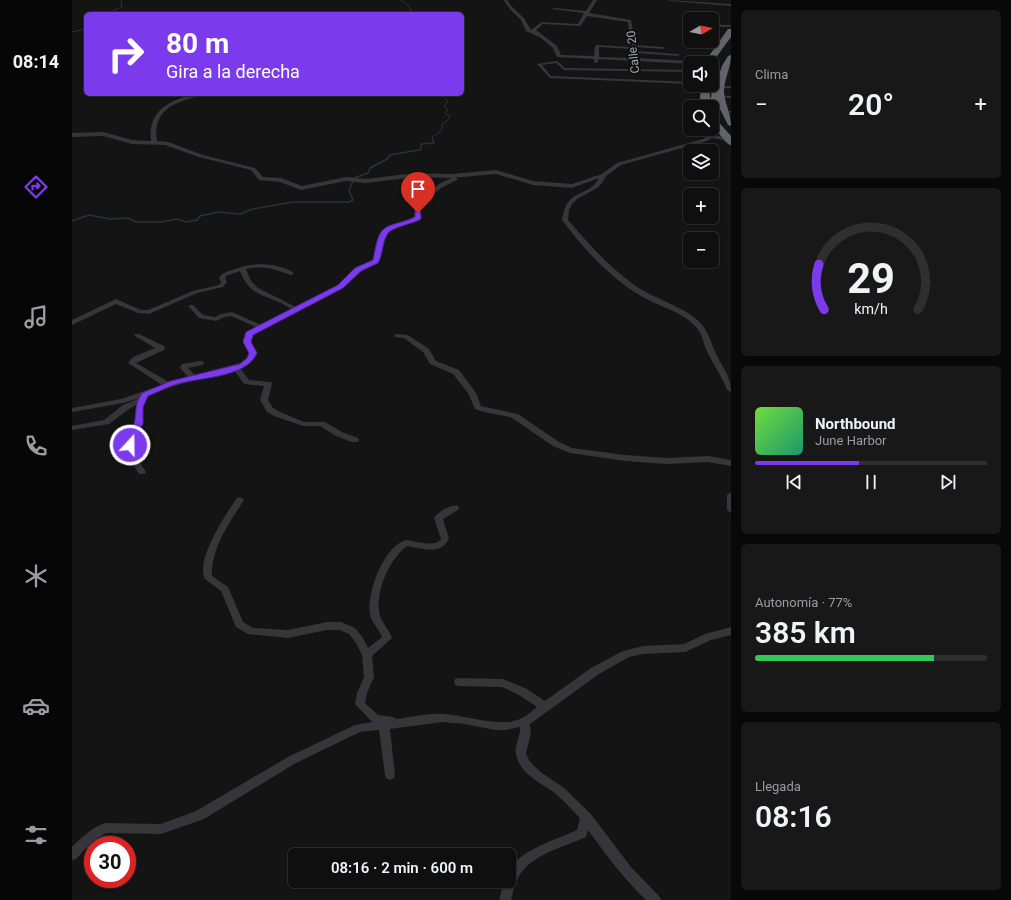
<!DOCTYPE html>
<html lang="es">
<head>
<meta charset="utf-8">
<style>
	:root { --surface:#0f0f10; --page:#181819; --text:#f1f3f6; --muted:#9b9c9f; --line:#2f2f30; --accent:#7c3aed }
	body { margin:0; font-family:Roboto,sans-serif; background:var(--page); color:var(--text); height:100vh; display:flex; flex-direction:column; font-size:15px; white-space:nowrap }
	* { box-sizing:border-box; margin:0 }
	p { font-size:13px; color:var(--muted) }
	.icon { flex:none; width:22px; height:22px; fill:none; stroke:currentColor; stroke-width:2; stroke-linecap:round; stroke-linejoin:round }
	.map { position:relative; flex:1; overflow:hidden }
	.side { display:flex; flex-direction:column; gap:10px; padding:10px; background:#080809; width:280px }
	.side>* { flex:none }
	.hud { position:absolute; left:12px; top:12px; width:380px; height:84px; border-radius:6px; box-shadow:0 1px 3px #0004,0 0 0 1px var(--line); background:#7c3aed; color:#fff; overflow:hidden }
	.needle { width:26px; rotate:80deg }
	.buttons { position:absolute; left:611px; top:12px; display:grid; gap:8px }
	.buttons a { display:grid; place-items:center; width:36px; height:36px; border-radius:6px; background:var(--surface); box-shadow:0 1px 3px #0004,0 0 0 1px var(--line); font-size:20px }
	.speed { position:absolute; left:12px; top:836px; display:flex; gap:8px; font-size:20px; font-weight:700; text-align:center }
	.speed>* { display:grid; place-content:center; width:52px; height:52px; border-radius:50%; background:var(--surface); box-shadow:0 1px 3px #0004,0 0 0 1px var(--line); line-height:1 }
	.speed .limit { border:6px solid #d22; background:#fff; color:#111 }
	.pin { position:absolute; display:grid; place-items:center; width:34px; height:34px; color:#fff; margin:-41px -17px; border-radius:50% 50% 50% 0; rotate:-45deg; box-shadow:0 0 4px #0007 }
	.pin .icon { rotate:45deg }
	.me { position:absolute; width:44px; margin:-22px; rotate:21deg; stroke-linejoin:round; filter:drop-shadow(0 0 3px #0008) }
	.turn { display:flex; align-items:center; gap:14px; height:84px; padding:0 16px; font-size:18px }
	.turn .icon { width:52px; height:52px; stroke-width:2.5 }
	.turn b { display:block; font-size:28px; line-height:34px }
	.big { font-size:30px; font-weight:600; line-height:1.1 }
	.side .card { flex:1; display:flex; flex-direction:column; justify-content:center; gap:6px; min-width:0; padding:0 14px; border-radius:6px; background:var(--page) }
	.side .dial { align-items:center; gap:0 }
	.dial svg { height:104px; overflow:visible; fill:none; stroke:var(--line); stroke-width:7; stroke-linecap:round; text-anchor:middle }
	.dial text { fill:var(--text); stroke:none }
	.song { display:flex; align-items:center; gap:12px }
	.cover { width:48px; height:48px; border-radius:6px; background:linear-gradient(135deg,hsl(100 70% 55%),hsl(160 70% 35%)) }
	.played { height:4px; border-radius:2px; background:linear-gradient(90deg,var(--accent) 45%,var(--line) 45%) }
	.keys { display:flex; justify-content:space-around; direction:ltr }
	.heat { display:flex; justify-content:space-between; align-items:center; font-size:22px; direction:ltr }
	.charge { height:6px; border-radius:3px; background:linear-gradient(90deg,#34c759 77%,var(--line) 0) }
	.trip { position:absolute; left:216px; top:848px; width:228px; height:40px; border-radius:6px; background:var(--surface); box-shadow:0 1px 3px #0004,0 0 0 1px var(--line); font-weight:600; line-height:40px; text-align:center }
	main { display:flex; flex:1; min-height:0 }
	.tab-bar { display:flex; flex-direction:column; width:72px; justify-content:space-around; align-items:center; background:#060606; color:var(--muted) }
	.tab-bar .icon { width:28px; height:28px }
	.tab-bar .on { color:var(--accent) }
	.tab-bar b { font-size:18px; color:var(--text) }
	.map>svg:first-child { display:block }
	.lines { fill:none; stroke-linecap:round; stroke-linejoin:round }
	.stream-far1 { stroke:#2b3138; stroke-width:1 }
	.stream { stroke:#2b3138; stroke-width:1.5 }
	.street { fill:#35353a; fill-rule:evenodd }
	.highway { fill:#61636b; fill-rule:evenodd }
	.route { fill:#7c3aed; stroke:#51269a }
	.labels { text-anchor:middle; stroke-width:4; stroke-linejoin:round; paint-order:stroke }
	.far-street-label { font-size:12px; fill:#a6a9b5; stroke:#0f0f10 }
</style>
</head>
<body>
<main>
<nav class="tab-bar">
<b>08:14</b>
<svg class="icon on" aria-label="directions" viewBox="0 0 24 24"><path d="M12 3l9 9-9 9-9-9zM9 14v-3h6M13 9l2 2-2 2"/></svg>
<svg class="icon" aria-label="music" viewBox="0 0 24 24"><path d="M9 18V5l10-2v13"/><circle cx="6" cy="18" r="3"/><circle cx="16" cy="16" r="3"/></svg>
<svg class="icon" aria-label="phone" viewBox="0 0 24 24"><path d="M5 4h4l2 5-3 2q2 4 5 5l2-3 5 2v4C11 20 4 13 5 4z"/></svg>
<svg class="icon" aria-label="climate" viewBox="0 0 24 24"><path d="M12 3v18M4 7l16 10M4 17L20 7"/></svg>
<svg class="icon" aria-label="car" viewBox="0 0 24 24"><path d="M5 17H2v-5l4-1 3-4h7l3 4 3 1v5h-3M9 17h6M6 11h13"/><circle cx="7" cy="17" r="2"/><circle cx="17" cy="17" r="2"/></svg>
<svg class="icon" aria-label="filters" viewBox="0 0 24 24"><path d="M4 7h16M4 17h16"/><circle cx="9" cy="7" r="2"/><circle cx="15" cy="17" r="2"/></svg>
</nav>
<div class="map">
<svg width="659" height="900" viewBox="0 0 659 900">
	<rect width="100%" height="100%" fill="#141415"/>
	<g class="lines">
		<g class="stream-far1">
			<path d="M 329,0 L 337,6 L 341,14"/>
			<path d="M 43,14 L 42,10 L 50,7 L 49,0"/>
			<path d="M 0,32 L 14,29"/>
			<path d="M 362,142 L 360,137 L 370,130 L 370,124 L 375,121 L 378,116 L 373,113 L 376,109 L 372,107 L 376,101 L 371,96 L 372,94"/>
		</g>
		<path class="stream" d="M 0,221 L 17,215 L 38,219 L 56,218 L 65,222 L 89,222 L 105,219 L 114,222 L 125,220 L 128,216 L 146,212 L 168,214 L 181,209 L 221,202 L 277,202 L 281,200 L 277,191 L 282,178 L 296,173 L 298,168 L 315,159 L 318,155 L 347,150 L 349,149 L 349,144 L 362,143 L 361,141"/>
		<g class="street">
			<path d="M 433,0 L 435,0 L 440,7 L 452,18 L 459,30 L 470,22 L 506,24 L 512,13 L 480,9 L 482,8 L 514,11 L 521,0 L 525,0 L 517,13 L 559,20 L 563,45 L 591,47 L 593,48 L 591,49 L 563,47 L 564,51 L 606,54 L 608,55 L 606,56 L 564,53 L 565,58 L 636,62 L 638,63 L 618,64 L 565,61 L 565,64 L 563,65 L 561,64 L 560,61 L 526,59 L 526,62 L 524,63 L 522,62 L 522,59 L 485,57 L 481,48 L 469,38 L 454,31 L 449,20 L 438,9 L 432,1 ZM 515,16 L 556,22 L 559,47 L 525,45 L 523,46 L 522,56 L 489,55 L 485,46 L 464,30 L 471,24 L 508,26 ZM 527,47 L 559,49 L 560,58 L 527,57 Z"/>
			<path d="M 596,0 L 659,4 L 659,6 L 598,1 Z"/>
			<path d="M 642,16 L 650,25 L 659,25 L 659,27 L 648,27 L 640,17 Z"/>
			<path d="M 485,61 L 493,68 L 618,70 L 618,72 L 492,70 L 484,63 L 470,65 L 479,76 L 618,82 L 618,84 L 478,78 L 465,64 Z"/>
			<path d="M 619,85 L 623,85 L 623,86 L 632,91 L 630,92 L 619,88 Z"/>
			<rect x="645" y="86" width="14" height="2"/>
			<path d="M 125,94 L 134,94 C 130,97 122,97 117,99 C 94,105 81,117 85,141 L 96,142 L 131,155 L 183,168 L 191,177 L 209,178 L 230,186 L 274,177 L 294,179 L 343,173 L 379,174 L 424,170 L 461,181 L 500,184 L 530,174 L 545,163 L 631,139 L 646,129 L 650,129 L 650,131 L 643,135 L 655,138 L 659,141 L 659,146 L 651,140 L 640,138 L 635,141 L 549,165 L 534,176 L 530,183 L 525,188 L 505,199 L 500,204 L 497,210 L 496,220 C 516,243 536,266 561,284 C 582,300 615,306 631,326 C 638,335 640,347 645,356 C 652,370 659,376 659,392 L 655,390 C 650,376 640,363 634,349 C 631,342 630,333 624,327 C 610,311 587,307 569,296 C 538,278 511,248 490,220 C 495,186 516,199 527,178 L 500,188 L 461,185 L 424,174 L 379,178 L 343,177 L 294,183 L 274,181 L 229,190 L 208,182 L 187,180 L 179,170 L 127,157 L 93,145 L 60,144 L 31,136 L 0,137 L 0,133 L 31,132 L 60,140 L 79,141 C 75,111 98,99 125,94 Z"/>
			<path d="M 647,95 L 659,96 L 659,98 L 647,97 Z"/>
			<path d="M 651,110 L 659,111 L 659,113 L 651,112 Z"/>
			<path d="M 383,177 L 386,179 L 385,180 L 369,188 L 350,205 L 348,208 L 350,217 L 349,218 L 316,232 L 312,239 L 306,262 L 288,271 L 270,287 L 180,335 L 179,341 L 185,353 C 181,361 177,366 168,368 L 177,380 L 199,382 L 200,384 L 196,400 L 201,408 L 208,412 L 232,422 L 253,422 L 270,432 L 286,438 L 287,440 L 286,442 L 280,442 L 264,436 L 248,426 L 231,426 L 202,416 L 195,412 L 188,400 L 192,386 L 172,384 L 162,370 L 105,385 L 76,395 L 71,407 L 71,424 L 63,435 L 62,445 L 65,458 L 74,472 L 73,474 L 67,474 L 57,458 L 54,445 L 55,435 L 63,424 L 64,405 L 57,409 L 37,424 L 0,430 L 0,426 L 32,420 L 51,405 L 68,398 L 51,403 L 0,412 L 0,408 L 49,399 L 90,385 L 56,363 L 61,357 L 83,348 L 63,336 L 62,335 L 63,334 L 67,334 L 92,346 L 93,348 L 92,350 L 64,363 L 97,382 L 116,377 L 108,368 L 110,364 L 128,361 L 131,361 L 132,363 L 131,365 L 116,368 L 123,375 L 168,363 L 175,359 L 177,353 L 171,341 L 174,334 L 184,327 L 159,316 L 153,317 L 144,321 L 127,318 L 117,307 L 117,305 L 121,305 L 131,315 L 143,317 L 149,314 L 160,312 L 189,325 L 219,309 C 198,294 179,300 168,271 L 154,276 L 153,278 L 155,282 L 151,287 L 125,293 L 77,314 L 66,313 L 44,304 L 0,325 L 0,320 L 44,299 L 69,310 L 76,310 L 121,291 L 147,285 L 149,282 L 147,278 C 150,273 154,272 160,270 C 181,262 201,262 221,272 L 221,274 L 219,275 C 200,269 195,265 174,269 L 179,281 L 186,288 L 224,307 L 266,285 L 284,269 L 301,260 L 306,239 L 312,229 L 344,216 L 342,208 C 352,194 366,182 383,177 Z"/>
			<path d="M 325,334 L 336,335 L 357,349 L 364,361 L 387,370 L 404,393 L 409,406 L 446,414 L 487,442 L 500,448 L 553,455 L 595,458 L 636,456 L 659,460 L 659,466 L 636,462 L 595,464 L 553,461 L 498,453 L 481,446 L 440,418 C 428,414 415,414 403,409 L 396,393 L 381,374 L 358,364 L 351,352 L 332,338 L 323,337 L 322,336 L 323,335 Z"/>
			<path d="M 659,492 L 659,513 L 655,510 L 655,495 Z"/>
			<path d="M 168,497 L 172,500 C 158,522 139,548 140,576 L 156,587 L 171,622 L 181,628 L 216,630 L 255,622 L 269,622 L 283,628 L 291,638 L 296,648 L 310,637 C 307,629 300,623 298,615 C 294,593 312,546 334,540 C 343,541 363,548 369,539 L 362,518 C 366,512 378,504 386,506 L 387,508 L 386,510 L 371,519 L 377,539 C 368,555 352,549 335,546 C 317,559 302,594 308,616 C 311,624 317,630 320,638 L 300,656 L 302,677 L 295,693 L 293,703 L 306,715 L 321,717 L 325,719 C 340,717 356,713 371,714 C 394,715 430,729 450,718 C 456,715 461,710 465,707 L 447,695 L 430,687 L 387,686 L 383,685 L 382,682 L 383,679 L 387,678 L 431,679 L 455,689 L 473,701 L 519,668 L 551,651 L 571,646 L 612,644 L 633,634 L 659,627 L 659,635 L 639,640 L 613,652 L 571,654 L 557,657 L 527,674 L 458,724 L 459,733 L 454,753 L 457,760 L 461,765 L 470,773 L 492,788 L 518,813 L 559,867 L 587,896 L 589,900 L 574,900 C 552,879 534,855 516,830 L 514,837 C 492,847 460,854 447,876 C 443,884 441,892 439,900 L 427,900 L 432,881 L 437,881 C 437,878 436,874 437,872 C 442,852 488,838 505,830 L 508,818 C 500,810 493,802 484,794 C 470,783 448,775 444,754 C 442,745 449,736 448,727 L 434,730 L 423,730 L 392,724 L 370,722 L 318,729 L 323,775 L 322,778 L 318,780 L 314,778 L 313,775 L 307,730 L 288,732 L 224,763 L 132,819 L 89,834 L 34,833 L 21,841 L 4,859 L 0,860 L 0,847 C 10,837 19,828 33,823 L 89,824 L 124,811 L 216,757 L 283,725 L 300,722 L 283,704 L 285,693 L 292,677 L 290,655 L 284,643 L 277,634 L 268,630 L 255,630 L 216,638 L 176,634 L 164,627 L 149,591 L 133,579 C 123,560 154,514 165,498 Z"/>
		</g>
		<g class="highway">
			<path d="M 656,29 L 659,29 L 659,37 L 640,63 L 632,63 Z"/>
			<path d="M 659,55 C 659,68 652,79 652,92 C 653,104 659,114 659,126 L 656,125 L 645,103 L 638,105 L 628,99 L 629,85 L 637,85 L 638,98 L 639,98 L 640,86 L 644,83 L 650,66 L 656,56 Z"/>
			<path d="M 640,117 L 643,118 L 659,136 L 659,145 L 656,144 L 640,126 Z"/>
		</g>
	</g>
	<path class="route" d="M 343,211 L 348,211 L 349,219 C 341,224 318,227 315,235 C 310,243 311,254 306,263 L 289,271 L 271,288 L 181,335 L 179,342 L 185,353 C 174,378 129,377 105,384 C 95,387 86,392 76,396 L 71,407 L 71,424 L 64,435 L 61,447 L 55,447 C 50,437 60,432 62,424 C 66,410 61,408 70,393 L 99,381 L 168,364 L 175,358 L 177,353 L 171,342 L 174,332 L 266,285 L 283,268 L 301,260 C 303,252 304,240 309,232 C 315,223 333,223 343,217 Z"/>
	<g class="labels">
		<g class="far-street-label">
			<text transform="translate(561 52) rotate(-96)" y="4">Calle 20</text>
		</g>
	</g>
</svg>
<div class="buttons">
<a><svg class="needle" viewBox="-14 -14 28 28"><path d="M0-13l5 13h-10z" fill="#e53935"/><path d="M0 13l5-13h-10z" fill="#9b9c9f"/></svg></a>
<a><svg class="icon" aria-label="sound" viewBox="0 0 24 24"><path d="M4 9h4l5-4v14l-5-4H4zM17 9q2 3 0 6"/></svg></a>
<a><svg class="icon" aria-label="search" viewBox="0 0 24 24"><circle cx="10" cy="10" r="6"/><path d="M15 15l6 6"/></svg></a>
<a><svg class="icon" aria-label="layers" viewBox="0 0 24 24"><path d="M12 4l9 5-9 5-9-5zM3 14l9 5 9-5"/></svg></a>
<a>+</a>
<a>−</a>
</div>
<div class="speed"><div class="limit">30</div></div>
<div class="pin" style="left:346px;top:213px;background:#d93025"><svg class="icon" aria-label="arrive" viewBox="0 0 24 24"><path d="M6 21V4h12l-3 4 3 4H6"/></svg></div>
<svg class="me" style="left:58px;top:445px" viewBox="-20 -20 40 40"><circle r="17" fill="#7c3aed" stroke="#fff" stroke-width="3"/><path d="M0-11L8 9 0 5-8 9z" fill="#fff"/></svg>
<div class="trip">08:16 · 2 min · 600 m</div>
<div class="hud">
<div class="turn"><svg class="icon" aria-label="right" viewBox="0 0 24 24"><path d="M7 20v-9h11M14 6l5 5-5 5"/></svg><div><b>80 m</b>Gira a la derecha</div></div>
</div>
</div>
<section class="side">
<div class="card"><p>Clima</p>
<div class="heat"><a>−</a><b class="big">20°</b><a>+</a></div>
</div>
<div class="card dial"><svg viewBox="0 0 100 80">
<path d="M14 69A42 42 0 1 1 86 69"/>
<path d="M14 69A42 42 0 0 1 10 34" stroke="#7c3aed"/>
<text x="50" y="56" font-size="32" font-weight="700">29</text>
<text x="50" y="72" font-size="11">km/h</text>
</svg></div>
<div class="card">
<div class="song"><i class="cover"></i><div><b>Northbound</b><p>June Harbor</p></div></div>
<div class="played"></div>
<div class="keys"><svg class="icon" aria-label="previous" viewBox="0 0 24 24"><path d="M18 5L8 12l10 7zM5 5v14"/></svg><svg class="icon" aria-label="pause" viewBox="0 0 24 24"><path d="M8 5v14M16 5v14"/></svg><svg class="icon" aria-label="next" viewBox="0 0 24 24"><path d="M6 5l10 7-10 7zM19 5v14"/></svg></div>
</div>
<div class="card"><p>Autonomía · 77%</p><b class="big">385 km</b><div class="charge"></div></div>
<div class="card"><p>Llegada</p><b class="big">08:16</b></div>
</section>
</main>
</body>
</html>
